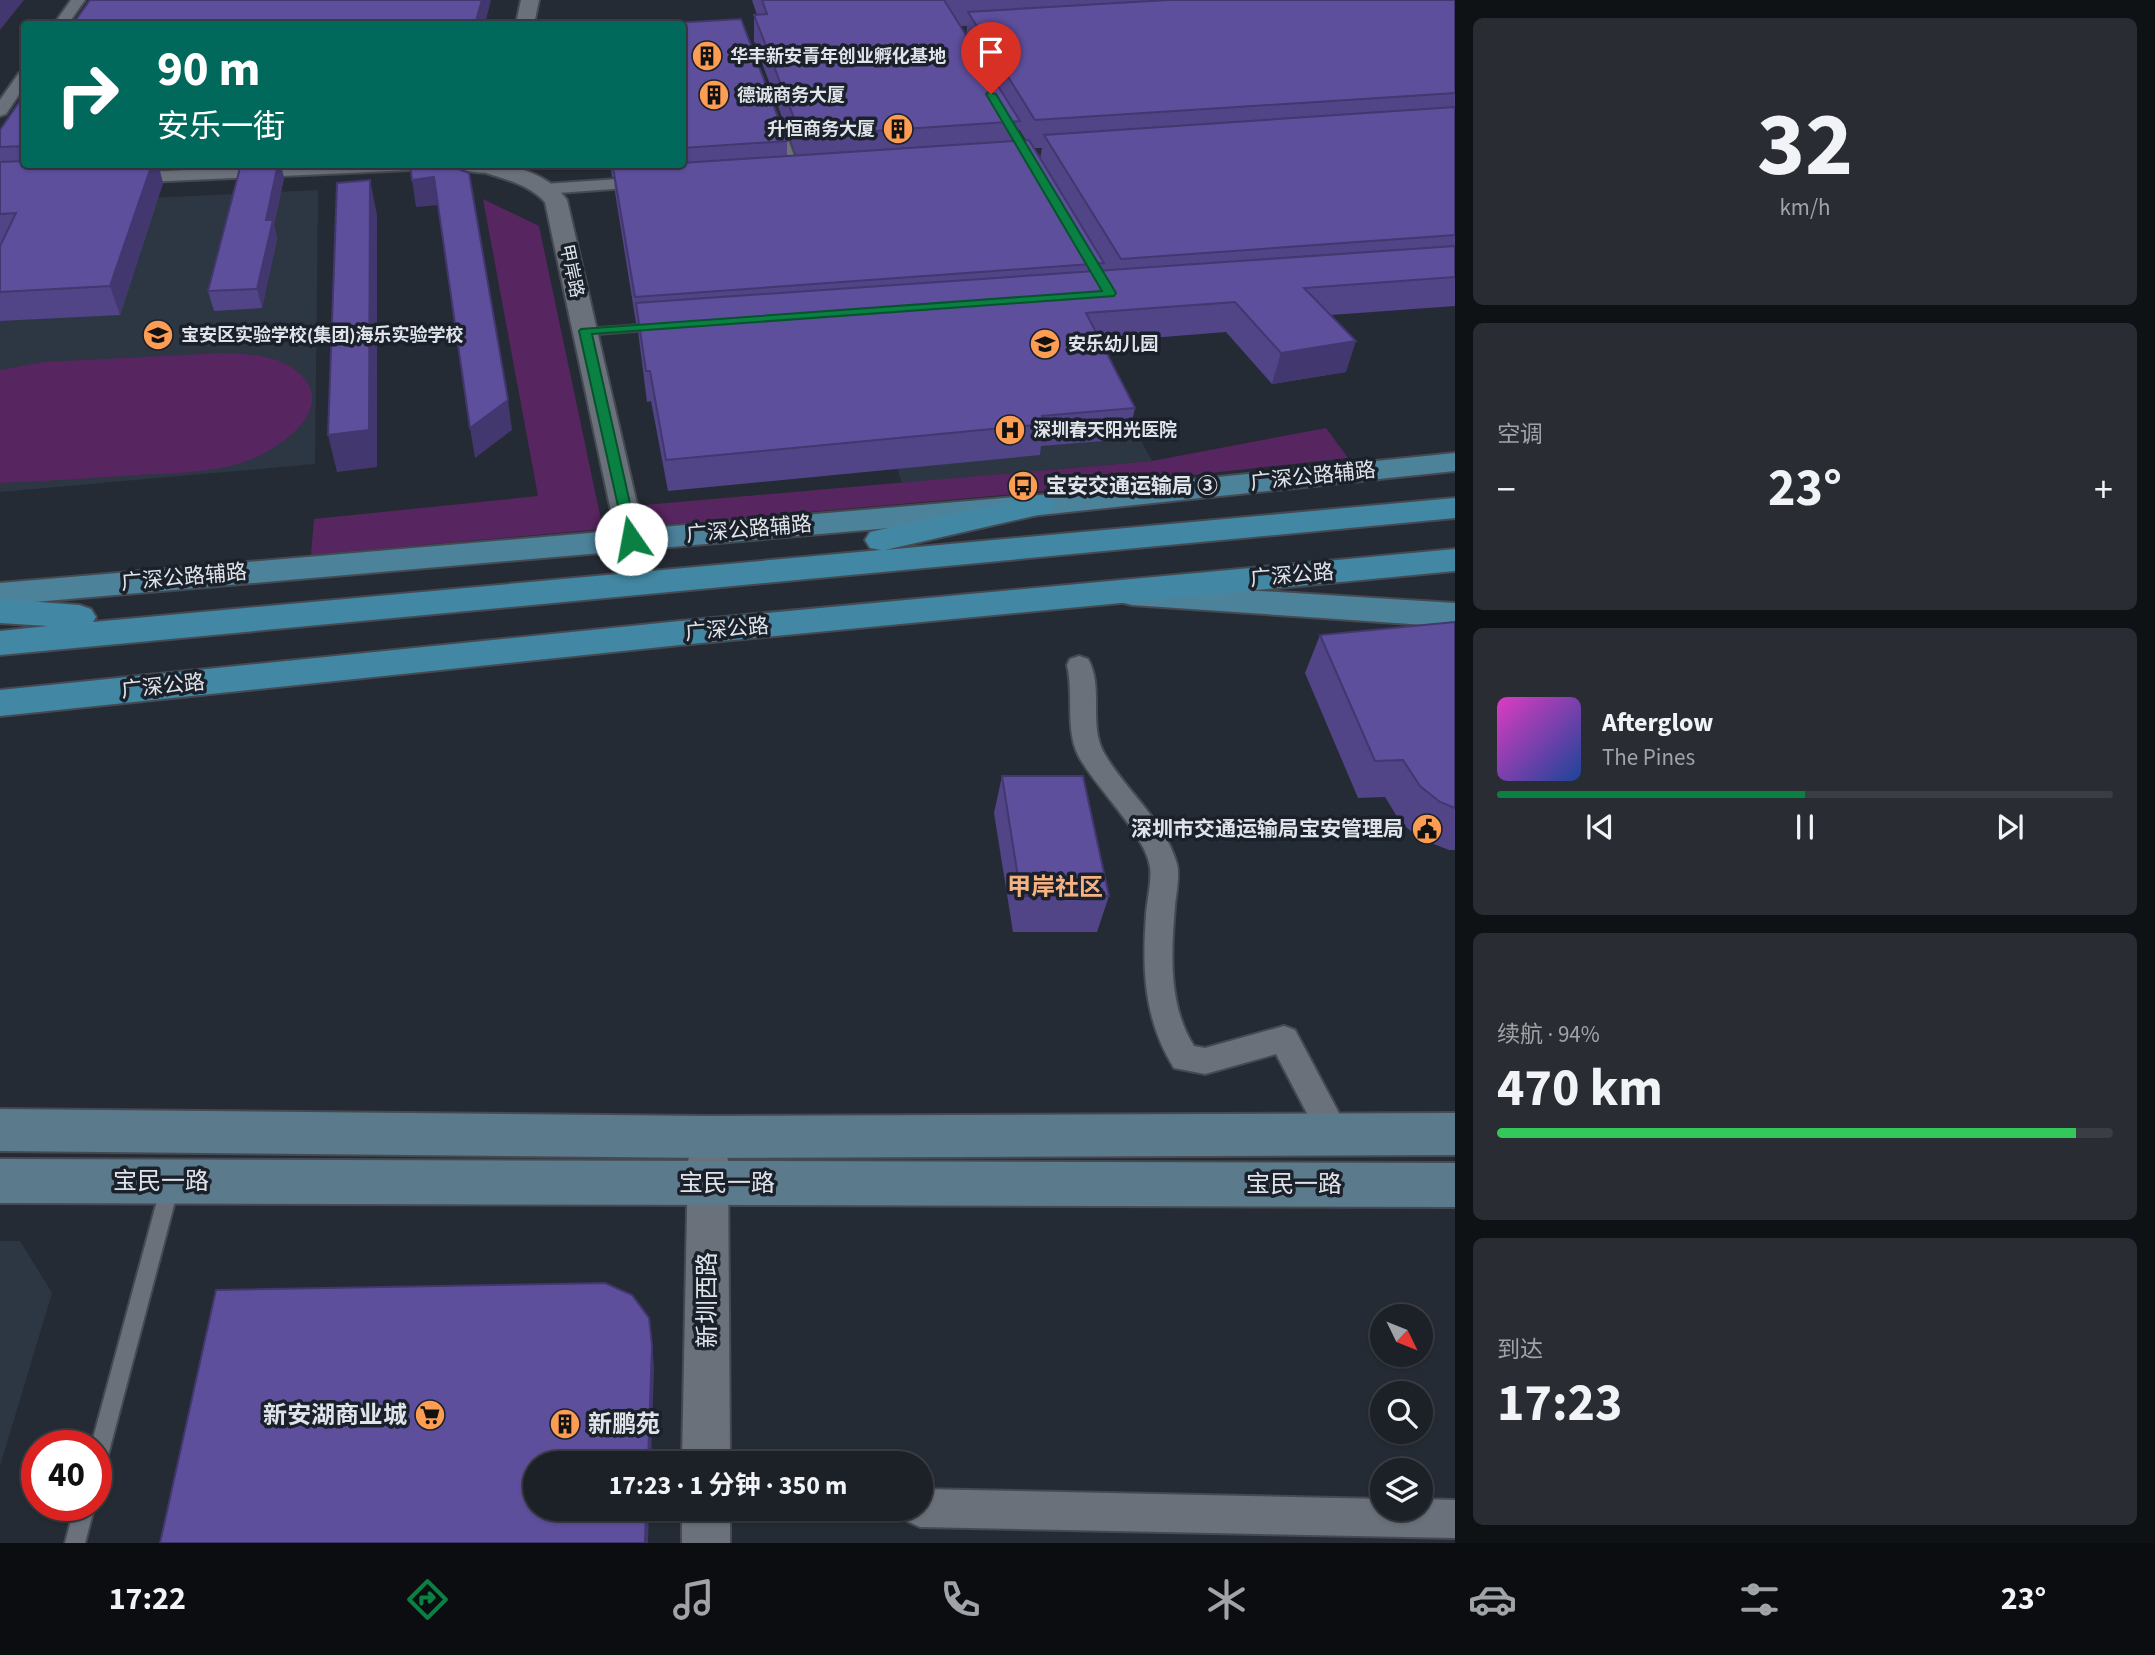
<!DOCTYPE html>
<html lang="zh">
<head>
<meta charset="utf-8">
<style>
	:root { --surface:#1c2027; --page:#292d33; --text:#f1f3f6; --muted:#a0a3a7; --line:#3a3e44; --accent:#0b8043 }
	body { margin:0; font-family:"Source Sans 3","Noto Sans SC",sans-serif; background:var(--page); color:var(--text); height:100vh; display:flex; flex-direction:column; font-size:26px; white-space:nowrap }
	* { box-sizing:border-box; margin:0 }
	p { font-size:23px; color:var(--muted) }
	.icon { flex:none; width:38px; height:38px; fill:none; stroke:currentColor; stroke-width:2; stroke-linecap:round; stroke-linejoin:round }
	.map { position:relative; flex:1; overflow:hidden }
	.sheet { display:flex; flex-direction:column; gap:18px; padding:18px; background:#0f1215; width:700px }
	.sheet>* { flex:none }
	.banner { position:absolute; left:21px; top:21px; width:665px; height:147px; border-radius:7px; box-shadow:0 2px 5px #0004,0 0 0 2px var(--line); background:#00695c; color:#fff; overflow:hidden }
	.needle { width:46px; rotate:133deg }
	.controls { position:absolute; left:1370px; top:1304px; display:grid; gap:14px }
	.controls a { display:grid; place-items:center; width:63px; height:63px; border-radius:50%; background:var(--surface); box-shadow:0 2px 5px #0004,0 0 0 2px var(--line); font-size:35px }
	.speed { position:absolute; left:21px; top:1430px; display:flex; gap:14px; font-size:35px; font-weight:700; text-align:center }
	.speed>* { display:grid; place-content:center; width:91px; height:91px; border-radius:50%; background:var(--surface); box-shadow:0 2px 5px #0004,0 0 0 2px var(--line); line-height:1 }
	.speed .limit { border:10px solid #d22; background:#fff; color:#111 }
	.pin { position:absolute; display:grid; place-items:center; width:60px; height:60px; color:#fff; margin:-72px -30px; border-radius:50% 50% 50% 0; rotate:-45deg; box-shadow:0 0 7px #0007 }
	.pin .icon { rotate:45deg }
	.me { position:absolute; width:77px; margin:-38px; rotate:348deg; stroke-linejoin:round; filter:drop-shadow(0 0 5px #0008) }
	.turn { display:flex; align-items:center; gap:24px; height:147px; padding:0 21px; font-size:32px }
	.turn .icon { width:91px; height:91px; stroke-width:2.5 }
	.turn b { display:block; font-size:49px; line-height:60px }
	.big { font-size:52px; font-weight:700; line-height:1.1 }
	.sheet .card { flex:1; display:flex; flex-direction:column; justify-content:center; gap:10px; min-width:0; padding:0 24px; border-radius:10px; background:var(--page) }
	.sheet .dial { align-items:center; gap:0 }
	.dial b { font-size:91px; line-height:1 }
	.song { display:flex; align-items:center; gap:21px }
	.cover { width:84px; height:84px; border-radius:10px; background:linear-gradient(135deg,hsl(310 70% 55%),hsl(220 70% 35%)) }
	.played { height:7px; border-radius:4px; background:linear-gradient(90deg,var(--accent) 50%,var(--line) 50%) }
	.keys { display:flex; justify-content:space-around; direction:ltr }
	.heat { display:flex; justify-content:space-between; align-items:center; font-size:38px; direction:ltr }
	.charge { height:10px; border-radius:5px; background:linear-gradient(90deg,#34c759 94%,var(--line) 0) }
	.trip { position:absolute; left:523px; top:1451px; width:410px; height:70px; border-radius:35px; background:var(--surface); box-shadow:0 2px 5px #0004,0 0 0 2px var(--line); font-weight:700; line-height:70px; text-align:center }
	.dock { display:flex; height:112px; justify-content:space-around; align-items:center; background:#0b0d10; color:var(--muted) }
	.dock .icon { width:49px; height:49px }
	.dock .selected { color:var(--accent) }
	.dock b { font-size:32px; color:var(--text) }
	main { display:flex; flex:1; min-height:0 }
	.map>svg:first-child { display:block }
	.built { fill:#2d3643 }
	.green { fill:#57255f }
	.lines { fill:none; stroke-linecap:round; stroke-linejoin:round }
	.service-casing { stroke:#454951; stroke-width:4 }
	.minor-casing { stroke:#454951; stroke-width:4 }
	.tertiary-casing { stroke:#454951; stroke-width:4 }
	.secondary-casing { stroke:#454951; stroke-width:4 }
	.primary-casing { stroke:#454951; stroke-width:4 }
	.trunk-casing { stroke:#454951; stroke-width:4 }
	.service { fill:#6a717b; fill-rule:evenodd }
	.minor { fill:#6a717b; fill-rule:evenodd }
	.tertiary { fill:#6a717b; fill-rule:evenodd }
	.secondary { fill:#5b7a8b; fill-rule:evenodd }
	.primary { fill:#4c829a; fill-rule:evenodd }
	.trunk { fill:#4288a4; fill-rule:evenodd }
	.wall { fill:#514487; fill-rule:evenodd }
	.shaded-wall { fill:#42376e }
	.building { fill:#5e4f9d; stroke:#42376e; stroke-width:2 }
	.route { fill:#0b8043; stroke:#07532c; stroke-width:2 }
	.labels { text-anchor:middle; stroke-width:7; stroke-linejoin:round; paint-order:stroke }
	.far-poi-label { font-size:18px; font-weight:bold; fill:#e0e4ea; stroke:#1b212a; text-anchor:start }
	.far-street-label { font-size:18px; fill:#e0e4ea; stroke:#1b212a }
	.street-label { font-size:21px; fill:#e0e4ea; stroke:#1b212a }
	.poi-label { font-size:21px; font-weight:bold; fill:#e0e4ea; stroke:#1b212a; text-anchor:start }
	.quarter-label { font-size:24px; font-weight:bold; fill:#f5b383; stroke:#1b212a }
	.near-street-label { font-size:24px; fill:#e0e4ea; stroke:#1b212a }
	.near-poi-label { font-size:24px; font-weight:bold; fill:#e0e4ea; stroke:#1b212a; text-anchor:end }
</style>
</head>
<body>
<main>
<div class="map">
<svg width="1455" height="1543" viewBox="0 0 1455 1543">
	<rect width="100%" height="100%" fill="#252b34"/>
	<g class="built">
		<path d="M 318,190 L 315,464 L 0,492 L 0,205 Z"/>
		<path d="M 1108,379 L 1152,461 L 902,483 L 873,399 Z"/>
		<path d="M 0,1241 L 20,1241 L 52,1293 L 0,1466 Z"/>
	</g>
	<g class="green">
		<path d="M 483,199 L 539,226 L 603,529 L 311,555 L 314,519 L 538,496 Z"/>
		<path d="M 223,353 C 249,354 279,355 299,373 C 340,410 275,452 244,462 C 210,473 174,473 138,475 C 92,478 46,481 0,483 L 0,370 L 44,362 Z"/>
		<path d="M 1326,428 L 1348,458 L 1028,493 L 648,526 L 644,505 L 1152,461 Z"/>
	</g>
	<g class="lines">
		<g class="service-casing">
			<g id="service">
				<path d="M 781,128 L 785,131 L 800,172 L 799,174 L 792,172 L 777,131 Z"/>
				<path d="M 654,324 L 659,327 L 658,329 L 585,335 L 580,332 L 585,329 Z"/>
				<path d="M 170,1178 L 176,1180 L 179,1186 L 106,1463 L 103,1470 L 96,1473 L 96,1446 L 91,1446 L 161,1186 L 164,1180 Z"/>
				<path d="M 75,1505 L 95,1505 L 85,1543 L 65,1543 Z"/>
			</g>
		</g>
		<g class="minor-casing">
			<g id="minor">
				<path d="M 71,0 L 85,0 L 68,24 L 54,24 Z"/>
				<path d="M 24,71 L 24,87 L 6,114 L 0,116 L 0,100 L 19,73 Z"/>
				<path d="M 312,164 L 443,164 L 435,169 L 125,183 L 117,178 L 125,173 Z"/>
				<path d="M 451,164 L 500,164 L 502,168 C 493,177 461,172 451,164 Z"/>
				<path d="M 648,177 L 654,178 L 656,182 L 654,186 L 545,194 L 536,189 L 545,184 Z"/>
				<path d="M 1079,656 L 1088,659 C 1104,687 1088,725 1104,753 C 1125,790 1165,821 1177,864 C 1180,876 1176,894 1175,906 C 1171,952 1168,1006 1194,1046 L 1205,1048 L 1284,1026 L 1295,1030 L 1350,1134 L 1345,1144 L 1334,1148 L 1323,1144 L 1276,1054 L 1205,1074 L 1174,1068 C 1144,1020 1142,970 1146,915 C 1147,900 1152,881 1150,867 C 1146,835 1094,786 1078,755 C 1065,728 1074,694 1067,665 L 1070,659 Z"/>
				<path d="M 920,1489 L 1382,1499 L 1382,1508 L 1421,1508 L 1421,1499 L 1455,1500 L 1455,1538 L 920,1527 L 907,1521 L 901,1508 L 920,1508 Z"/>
			</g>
		</g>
		<g class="tertiary-casing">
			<g id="tertiary">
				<path d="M 521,0 L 539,0 L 534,24 L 516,24 Z"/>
				<path d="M 484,164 C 514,164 549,174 567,200 L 645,539 L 641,545 L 631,548 L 621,545 L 617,539 L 545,202 C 529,185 508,180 486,173 Z"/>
				<path d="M 708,1141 L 722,1147 L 728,1160 L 730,1463 L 682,1463 L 688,1160 L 694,1147 Z"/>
				<rect x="682" y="1508" width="48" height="35"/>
			</g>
		</g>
		<g class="secondary-casing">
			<g id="secondary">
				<path d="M 0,1109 L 708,1116 L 1455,1113 L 1455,1155 L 708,1158 L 0,1151 Z"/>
				<path d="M 0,1159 L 1455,1163 L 1455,1207 L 0,1203 Z"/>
			</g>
		</g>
		<g class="primary-casing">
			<g id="primary">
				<path d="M 1455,453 L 1455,471 L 1040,515 L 0,605 L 0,583 L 1040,495 Z"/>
				<path d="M 1132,583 L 1455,603 L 1455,627 L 1132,605 L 1120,602 L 1115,594 L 1120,586 Z"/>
			</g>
		</g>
		<g class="trunk-casing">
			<g id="trunk">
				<path d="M 1040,495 L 1051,498 L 1056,505 L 1051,512 L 885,550 L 1455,498 L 1455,518 L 0,655 L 0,631 L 48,626 L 0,623 L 0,599 L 79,605 L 91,609 L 96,617 L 93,622 L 881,550 L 870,548 L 865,540 L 870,532 Z"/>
				<path d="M 1455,549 L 1455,571 L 680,645 L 0,716 L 0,690 L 680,621 Z"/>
			</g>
		</g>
		<use href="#service" class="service"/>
		<use href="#minor" class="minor"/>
		<use href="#tertiary" class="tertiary"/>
		<use href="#secondary" class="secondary"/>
		<use href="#primary" class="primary"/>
		<use href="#trunk" class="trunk"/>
	</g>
	<g class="wall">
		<path d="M 752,0 L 1455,0 L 1455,306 L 1331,315 L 1346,372 L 1272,384 L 1226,332 L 1101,342 L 1135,408 L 1128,439 L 1041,446 L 1040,455 L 668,491 L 651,401 L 647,402 L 637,323 L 636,323 L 615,192 L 614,177 L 612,177 L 610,164 L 682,164 L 682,24 L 787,141 L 787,156 L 796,155 L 754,41 L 754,15 L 757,15 ZM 960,26 L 967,26 L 966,35 ZM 1019,129 L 1026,140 L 1017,140 ZM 1034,148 L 1042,148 L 1040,159 Z"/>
		<path d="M 24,95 L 24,164 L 170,164 L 169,168 L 159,168 L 163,183 L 120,315 L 0,321 L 0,246 L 2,243 L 0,243 L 0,130 Z"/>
		<path d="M 284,178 L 274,225 L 277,239 L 262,308 L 214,311 L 208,291 Z"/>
		<path d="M 1455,622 L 1455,850 L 1449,850 L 1421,839 L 1401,823 L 1385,797 L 1358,798 L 1305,673 L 1320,635 Z"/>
		<path d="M 1002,776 L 1109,896 L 1097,932 L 1013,932 L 994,813 Z"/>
	</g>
	<g class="shaded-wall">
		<path d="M 0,0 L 24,0 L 0,30 Z"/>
		<path d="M 482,0 L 491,0 L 485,24 L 475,24 Z"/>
		<path d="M 152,164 L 158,164 L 163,183 L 120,315 L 110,286 Z"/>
		<path d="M 278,164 L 281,164 L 284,178 L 274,225 L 277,239 L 262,308 L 257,289 L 266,220 Z"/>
		<path d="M 434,177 L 439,205 L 416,207 L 412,180 Z"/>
		<path d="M 370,180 L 377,215 L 377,467 L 337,472 L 328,435 Z"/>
		<path d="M 1356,341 L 1346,372 L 1272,384 L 1281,353 Z"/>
		<path d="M 508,400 L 512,430 L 475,458 L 470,428 Z"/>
		<path d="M 652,1346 L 654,1366 L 651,1463 L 648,1463 Z"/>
		<path d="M 646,1508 L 649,1508 L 648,1543 L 645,1543 Z"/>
	</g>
	<g class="building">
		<path d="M 90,0 L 482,0 L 475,24 L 73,24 Z"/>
		<path d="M 762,0 L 944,0 L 1020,121 L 801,136 L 754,15 L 767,14 Z"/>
		<path d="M 1168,0 L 1455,0 L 1455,93 L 1035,120 L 968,12 Z"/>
		<path d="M 741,19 L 787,141 L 682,148 L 682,24 L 656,24 Z"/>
		<path d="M 24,95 L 24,146 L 0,147 L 0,130 Z"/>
		<path d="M 1455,107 L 1455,235 L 1121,259 L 1044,135 Z"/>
		<path d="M 1029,140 L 1104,263 L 635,297 L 613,167 L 656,164 L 682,164 L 682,163 Z"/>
		<path d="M 24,161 L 24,164 L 152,164 L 110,286 L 0,292 L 0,246 L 16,213 L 0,214 L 0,162 Z"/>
		<path d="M 241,164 L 278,164 L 266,220 L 273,220 L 257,289 L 208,291 Z"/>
		<path d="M 410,164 L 445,164 L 469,173 L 508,400 L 470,428 L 434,177 L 412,180 Z"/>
		<path d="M 370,180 L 369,430 L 328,435 L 337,183 Z"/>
		<path d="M 1455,246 L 1455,277 L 1304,288 L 1356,341 L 1281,353 L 1235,302 L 1086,313 L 1135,408 L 1042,416 L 1045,424 L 666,460 L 650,371 L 646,371 L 636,303 Z"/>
		<path d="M 1455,622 L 1455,808 L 1440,802 L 1420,786 L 1403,760 L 1375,761 L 1320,635 Z"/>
		<path d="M 1002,776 L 1083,776 L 1109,896 L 1021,896 Z"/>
		<path d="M 605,1283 L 632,1295 L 649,1318 L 652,1346 L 648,1463 L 536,1463 L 536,1508 L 646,1508 L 645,1543 L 160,1543 L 216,1290 Z"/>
	</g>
	<path class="route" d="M 988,92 L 996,94 L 1116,293 L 1114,296 L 592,334 L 638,539 L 631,543 L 626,542 L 579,331 L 581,329 L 1102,291 L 986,94 Z"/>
	<defs>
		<g id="building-disc" transform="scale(1.575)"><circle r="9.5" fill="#fc9d53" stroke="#1b212a"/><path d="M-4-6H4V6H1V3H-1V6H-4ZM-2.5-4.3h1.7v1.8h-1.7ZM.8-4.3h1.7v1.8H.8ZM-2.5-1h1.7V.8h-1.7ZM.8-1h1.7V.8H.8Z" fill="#111"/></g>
		<g id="school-disc" transform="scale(1.575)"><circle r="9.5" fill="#fc9d53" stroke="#1b212a"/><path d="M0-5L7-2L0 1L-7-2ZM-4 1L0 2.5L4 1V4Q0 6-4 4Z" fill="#111"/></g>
		<g id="hospital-disc" transform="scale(1.575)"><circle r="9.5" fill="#fc9d53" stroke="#1b212a"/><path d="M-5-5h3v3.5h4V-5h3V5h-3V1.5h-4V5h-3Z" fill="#111"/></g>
		<g id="bus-disc" transform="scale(1.575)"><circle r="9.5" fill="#fc9d53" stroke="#1b212a"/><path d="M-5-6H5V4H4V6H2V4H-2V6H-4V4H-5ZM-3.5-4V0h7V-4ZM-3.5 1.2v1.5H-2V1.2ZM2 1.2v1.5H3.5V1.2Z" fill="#111"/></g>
		<g id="civic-disc" transform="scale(1.575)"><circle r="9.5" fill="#fc9d53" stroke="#1b212a"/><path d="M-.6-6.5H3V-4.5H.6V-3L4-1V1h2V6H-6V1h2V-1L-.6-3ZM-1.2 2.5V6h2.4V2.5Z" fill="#111"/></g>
		<g id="supermarket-disc" transform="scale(1.575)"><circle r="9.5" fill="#fc9d53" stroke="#1b212a"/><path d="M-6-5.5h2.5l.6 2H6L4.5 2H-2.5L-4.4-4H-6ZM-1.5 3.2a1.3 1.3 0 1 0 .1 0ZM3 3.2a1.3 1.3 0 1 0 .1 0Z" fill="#111"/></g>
	</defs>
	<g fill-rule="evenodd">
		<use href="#building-disc" x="707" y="56"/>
		<use href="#building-disc" x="714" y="95"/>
		<use href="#building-disc" x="898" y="129"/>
		<use href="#school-disc" x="158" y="335"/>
		<use href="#school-disc" x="1045" y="344"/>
		<use href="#hospital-disc" x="1010" y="430"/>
		<use href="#bus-disc" x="1023" y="486"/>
		<use href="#civic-disc" x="1427" y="829"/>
		<use href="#supermarket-disc" x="430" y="1415"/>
		<use href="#building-disc" x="565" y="1424"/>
	</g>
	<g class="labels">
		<g class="far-poi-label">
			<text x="730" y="62">华丰新安青年创业孵化基地</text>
			<text x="737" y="101">德诚商务大厦</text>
			<text x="875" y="135" text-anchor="end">升恒商务大厦</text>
			<text x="181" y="341">宝安区实验学校(集团)海乐实验学校</text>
			<text x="1068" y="350">安乐幼儿园</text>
			<text x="1033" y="436">深圳春天阳光医院</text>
		</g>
		<g class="far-street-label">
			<text transform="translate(572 271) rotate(78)" y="6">甲岸路</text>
		</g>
		<g class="street-label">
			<text transform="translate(1313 476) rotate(-6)" y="7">广深公路辅路</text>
			<text transform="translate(749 529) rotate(-5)" y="7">广深公路辅路</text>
			<text transform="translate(1292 575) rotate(-5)" y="7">广深公路</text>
			<text transform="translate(184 577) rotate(-5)" y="7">广深公路辅路</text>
			<text transform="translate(727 629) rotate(-5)" y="7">广深公路</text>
			<text transform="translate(163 686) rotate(-6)" y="7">广深公路</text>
		</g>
		<g class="poi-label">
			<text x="1046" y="493">宝安交通运输局 ③</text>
			<text x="1404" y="836" text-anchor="end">深圳市交通运输局宝安管理局</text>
		</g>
		<g class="quarter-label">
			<text x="1055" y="895">甲岸社区</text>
		</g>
		<g class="near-street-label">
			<text x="161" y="1189">宝民一路</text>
			<text x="727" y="1191">宝民一路</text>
			<text x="1294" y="1192">宝民一路</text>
			<text transform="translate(707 1300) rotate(-90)" y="8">新圳西路</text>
		</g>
		<g class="near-poi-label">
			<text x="407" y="1423">新安湖商业城</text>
			<text x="588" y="1432" text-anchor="start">新鹏苑</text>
		</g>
	</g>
</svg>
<div class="controls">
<a><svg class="needle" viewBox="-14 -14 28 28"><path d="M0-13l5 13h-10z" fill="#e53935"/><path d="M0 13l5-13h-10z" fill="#a0a3a7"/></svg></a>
<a><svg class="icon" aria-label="search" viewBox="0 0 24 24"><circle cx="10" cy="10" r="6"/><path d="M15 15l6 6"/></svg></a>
<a><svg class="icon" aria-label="layers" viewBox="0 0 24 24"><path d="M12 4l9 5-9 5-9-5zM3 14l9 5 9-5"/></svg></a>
</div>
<div class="speed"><div class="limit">40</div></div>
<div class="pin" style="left:991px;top:94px;background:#d93025"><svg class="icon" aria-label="arrive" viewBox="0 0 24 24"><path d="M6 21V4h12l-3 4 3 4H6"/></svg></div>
<svg class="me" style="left:631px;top:539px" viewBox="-20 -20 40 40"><circle r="19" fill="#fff"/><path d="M0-13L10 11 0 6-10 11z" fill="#0b8043"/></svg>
<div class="trip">17:23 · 1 分钟 · 350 m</div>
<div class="banner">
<div class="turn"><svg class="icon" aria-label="right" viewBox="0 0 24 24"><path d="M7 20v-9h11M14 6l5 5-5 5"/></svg><div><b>90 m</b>安乐一街</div></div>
</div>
</div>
<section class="sheet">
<div class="card dial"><b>32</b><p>km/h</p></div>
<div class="card"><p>空调</p>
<div class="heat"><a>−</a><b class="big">23°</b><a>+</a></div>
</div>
<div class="card">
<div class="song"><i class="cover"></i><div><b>Afterglow</b><p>The Pines</p></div></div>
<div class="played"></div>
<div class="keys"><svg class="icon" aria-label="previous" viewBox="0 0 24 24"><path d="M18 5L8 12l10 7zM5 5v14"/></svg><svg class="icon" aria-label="pause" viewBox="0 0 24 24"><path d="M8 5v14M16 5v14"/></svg><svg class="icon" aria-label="next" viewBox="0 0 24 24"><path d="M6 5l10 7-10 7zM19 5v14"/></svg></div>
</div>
<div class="card"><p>续航 · 94%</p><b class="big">470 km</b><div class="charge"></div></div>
<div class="card"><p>到达</p><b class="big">17:23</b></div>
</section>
</main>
<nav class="dock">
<b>17:22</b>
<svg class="icon selected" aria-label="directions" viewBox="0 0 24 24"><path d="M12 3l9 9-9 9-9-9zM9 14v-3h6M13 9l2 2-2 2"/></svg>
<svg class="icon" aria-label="music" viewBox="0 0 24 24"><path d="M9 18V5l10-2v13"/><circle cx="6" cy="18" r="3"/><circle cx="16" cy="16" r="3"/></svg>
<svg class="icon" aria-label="phone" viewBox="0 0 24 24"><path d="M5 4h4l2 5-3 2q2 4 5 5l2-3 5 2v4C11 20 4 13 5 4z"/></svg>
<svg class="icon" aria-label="climate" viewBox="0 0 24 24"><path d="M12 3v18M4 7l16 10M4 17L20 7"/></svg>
<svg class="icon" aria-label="car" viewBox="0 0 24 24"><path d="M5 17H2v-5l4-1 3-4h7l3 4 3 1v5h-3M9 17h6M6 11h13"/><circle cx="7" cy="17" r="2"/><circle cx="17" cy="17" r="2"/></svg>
<svg class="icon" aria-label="filters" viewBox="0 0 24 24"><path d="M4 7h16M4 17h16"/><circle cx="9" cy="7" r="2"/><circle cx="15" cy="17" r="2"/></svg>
<b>23°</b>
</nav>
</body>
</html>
